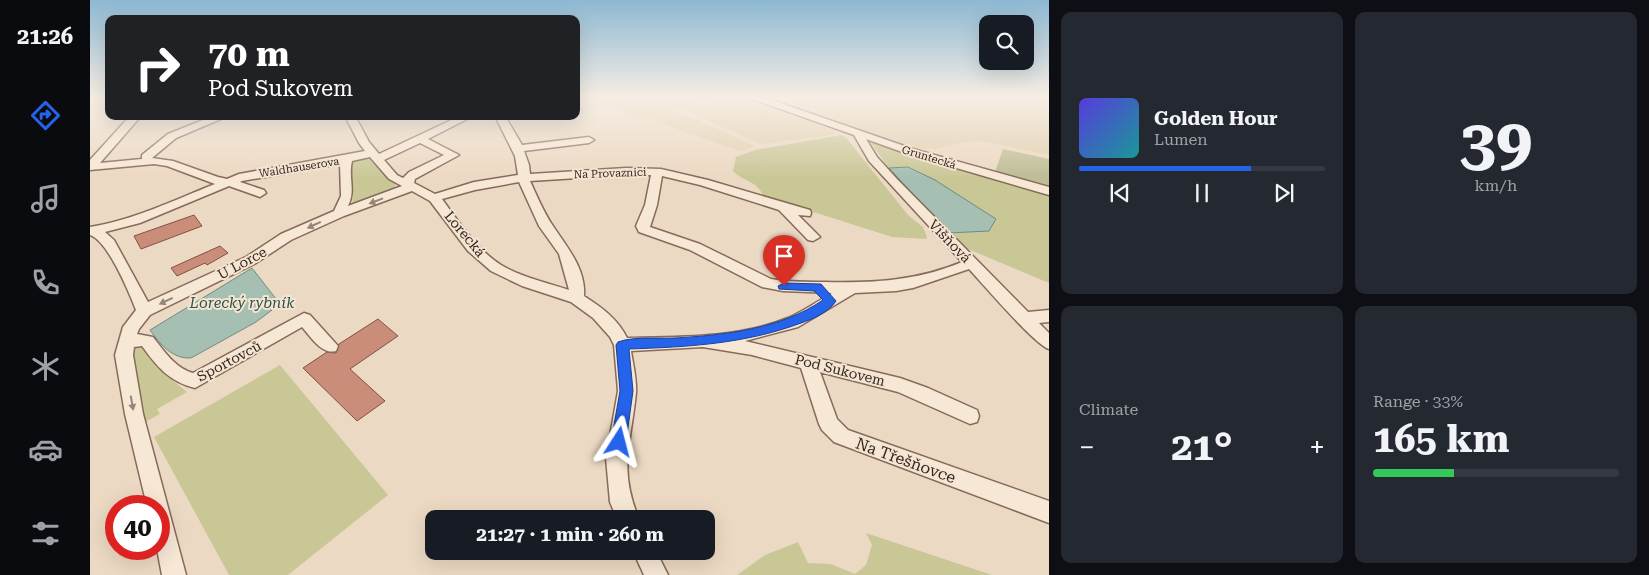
<!DOCTYPE html>
<html lang="en">
<head>
<meta charset="utf-8">
<style>
	:root { --surface:#171b24; --page:#242831; --text:#f1f3f6; --muted:#9ea1a6; --line:#363941; --accent:#2563eb }
	body { margin:0; font-family:"Roboto Serif",serif; background:var(--page); color:var(--text); height:100vh; display:flex; flex-direction:column; font-size:19px; white-space:nowrap }
	* { box-sizing:border-box; margin:0 }
	p { font-size:16px; color:var(--muted) }
	.icon { flex:none; width:28px; height:28px; fill:none; stroke:currentColor; stroke-width:2; stroke-linecap:round; stroke-linejoin:round }
	.map { position:relative; flex:1; overflow:hidden }
	.sheet { display:flex; flex-direction:column; gap:12px; padding:12px; background:#0d0f14; width:600px }
	.sheet>* { flex:none }
	.hud { position:absolute; left:15px; top:15px; width:475px; height:105px; border-radius:10px; box-shadow:0 5px 20px #0002; background:#202124; color:#fff; overflow:hidden }
	.fabs { position:absolute; left:889px; top:15px; display:grid; gap:10px }
	.fabs a { display:grid; place-items:center; width:55px; height:55px; border-radius:10px; background:var(--surface); box-shadow:0 5px 20px #0002; font-size:25px }
	.speed { position:absolute; left:15px; top:495px; display:flex; gap:10px; font-size:25px; font-weight:700; text-align:center }
	.speed>* { display:grid; place-content:center; width:65px; height:65px; border-radius:50%; background:var(--surface); box-shadow:0 5px 20px #0002; line-height:1 }
	.speed .limit { border:8px solid #d22; background:#fff; color:#111 }
	.pin { position:absolute; display:grid; place-items:center; width:42px; height:42px; color:#fff; margin:-51px -21px; border-radius:50% 50% 50% 0; rotate:-45deg; box-shadow:0 0 5px #0007 }
	.pin .icon { rotate:45deg }
	.me { position:absolute; width:55px; margin:-28px; rotate:9deg; stroke-linejoin:round; filter:drop-shadow(0 0 4px #0008) }
	.turn { display:flex; align-items:center; gap:18px; height:105px; padding:0 20px; font-size:22px }
	.turn .icon { width:65px; height:65px; stroke-width:2.5 }
	.turn b { display:block; font-size:35px; line-height:42px }
	.big { font-size:38px; font-weight:700; line-height:1.1 }
	.sheet .tile { flex:1; display:flex; flex-direction:column; justify-content:center; gap:8px; min-width:0; padding:0 18px; border-radius:10px; background:var(--page) }
	.sheet .dial { align-items:center; gap:0 }
	.dial b { font-size:65px; line-height:1 }
	.song { display:flex; align-items:center; gap:15px }
	.cover { width:60px; height:60px; border-radius:8px; background:linear-gradient(135deg,hsl(250 70% 55%),hsl(180 70% 35%)) }
	.played { height:5px; border-radius:2px; background:linear-gradient(90deg,var(--accent) 70%,var(--line) 70%) }
	.keys { display:flex; justify-content:space-around; direction:ltr }
	.heat { display:flex; justify-content:space-between; align-items:center; font-size:28px; direction:ltr }
	.charge { height:8px; border-radius:4px; background:linear-gradient(90deg,#34c759 33%,var(--line) 0) }
	.sheet .tiles { flex:1; display:grid; gap:12px; grid-template-columns:repeat(2,1fr) }
	.trip { position:absolute; left:335px; top:510px; width:290px; height:50px; border-radius:10px; background:var(--surface); box-shadow:0 5px 20px #0002; font-weight:700; line-height:50px; text-align:center }
	main { display:flex; flex:1; min-height:0 }
	.dock { display:flex; flex-direction:column; width:90px; justify-content:space-around; align-items:center; background:#090b0e; color:var(--muted) }
	.dock .icon { width:35px; height:35px }
	.dock .on { color:var(--accent) }
	.dock b { font-size:22px; color:var(--text) }
	.map>svg:first-child { display:block }
	.farmland { fill:#e2d1b0 }
	.green { fill:#cac797 }
	.cemetery { fill:#bfbd96 }
	.water { fill:#a5bfb3; stroke:#6c8d7f }
	.building { fill:#c98d7a; stroke:#845041 }
	.lines { fill:none; stroke-linecap:round; stroke-linejoin:round }
	.minor-casing { stroke:#866a5a; stroke-width:3 }
	.minor { fill:#f7e7d5; fill-rule:evenodd }
	.oneway { fill:#96867a }
	.route { fill:#2563eb; stroke:#184099 }
	.labels { text-anchor:middle; stroke-width:4; stroke-linejoin:round; paint-order:stroke }
	.far-street-label { font-size:11px; fill:#36251e; stroke:#f4e4d2 }
	.street-label { font-size:14px; fill:#36251e; stroke:#f4e4d2 }
	.water-label { font-size:15px; font-style:italic; fill:#2e554c; stroke:#f4e4d2 }
	.near-street-label { font-size:16px; fill:#36251e; stroke:#f4e4d2 }
</style>
</head>
<body>
<main>
<nav class="dock">
<b>21:26</b>
<svg class="icon on" aria-label="directions" viewBox="0 0 24 24"><path d="M12 3l9 9-9 9-9-9zM9 14v-3h6M13 9l2 2-2 2"/></svg>
<svg class="icon" aria-label="music" viewBox="0 0 24 24"><path d="M9 18V5l10-2v13"/><circle cx="6" cy="18" r="3"/><circle cx="16" cy="16" r="3"/></svg>
<svg class="icon" aria-label="phone" viewBox="0 0 24 24"><path d="M5 4h4l2 5-3 2q2 4 5 5l2-3 5 2v4C11 20 4 13 5 4z"/></svg>
<svg class="icon" aria-label="climate" viewBox="0 0 24 24"><path d="M12 3v18M4 7l16 10M4 17L20 7"/></svg>
<svg class="icon" aria-label="car" viewBox="0 0 24 24"><path d="M5 17H2v-5l4-1 3-4h7l3 4 3 1v5h-3M9 17h6M6 11h13"/><circle cx="7" cy="17" r="2"/><circle cx="17" cy="17" r="2"/></svg>
<svg class="icon" aria-label="filters" viewBox="0 0 24 24"><path d="M4 7h16M4 17h16"/><circle cx="9" cy="7" r="2"/><circle cx="15" cy="17" r="2"/></svg>
</nav>
<div class="map">
<svg width="959" height="575" viewBox="0 0 959 575">
	<rect width="100%" height="100%" fill="#ecd9c3"/>
	<g class="farmland">
		<path d="M 520,97 L 602,97 L 593,101 L 596,100 L 618,108 L 634,97 L 652,97 L 745,131 L 744,134 L 736,136 L 671,144 L 582,105 L 578,107 L 665,146 L 650,151 L 583,128 L 557,116 L 550,119 L 514,103 L 516,101 L 509,100 Z"/>
		<path d="M 712,97 L 959,97 L 959,155 L 891,141 L 870,143 L 845,149 L 822,148 L 702,104 Z"/>
	</g>
	<g class="green">
		<path d="M 752,135 L 758,140 L 818,215 L 833,227 L 837,237 L 836,239 L 802,237 L 673,196 C 668,181 652,181 643,171 L 646,157 L 665,150 Z"/>
		<path d="M 780,142 L 959,195 L 959,283 L 871,246 L 858,233 L 818,167 L 799,168 Z"/>
		<path d="M 276,158 L 280,159 L 306,184 L 303,191 L 263,206 L 260,160 Z"/>
		<path d="M 53,343 L 76,375 L 97,392 L 67,409 L 70,414 L 53,423 L 41,349 L 44,346 Z"/>
		<path d="M 190,365 L 298,495 L 198,575 L 139,575 L 64,437 Z"/>
		<path d="M 776,533 L 902,575 L 647,575 L 675,555 L 708,542 L 718,563 L 741,564 L 765,574 L 776,565 L 782,545 Z"/>
	</g>
	<path class="cemetery" d="M 913,149 L 959,159 L 959,186 L 905,172 Z"/>
	<g class="water">
		<path d="M 818,167 L 845,180 L 906,219 L 899,231 L 858,233 L 799,168 Z"/>
		<path d="M 162,268 L 190,304 L 166,322 L 101,358 C 82,359 70,344 60,330 Z"/>
	</g>
	<g class="building">
		<path d="M 104,215 L 112,226 L 51,249 L 44,236 Z"/>
		<path d="M 130,246 L 138,253 L 117,265 L 115,263 L 87,276 L 81,268 Z"/>
		<path d="M 288,319 L 308,336 L 260,369 L 295,401 L 267,421 L 213,368 L 237,352 L 246,353 L 249,344 Z"/>
	</g>
	<g class="lines">
		<g class="minor-casing">
			<g id="minor">
				<path d="M 661,97 L 673,97 L 823,149 L 959,187 L 959,195 L 815,153 L 776,139 L 787,157 L 807,179 L 938,312 L 959,310 L 959,322 L 949,323 L 959,333 L 959,349 C 945,345 893,284 879,269 L 823,288 L 806,291 L 765,293 L 708,327 L 655,341 L 810,378 L 838,388 L 887,410 L 889,416 L 887,422 L 880,424 L 808,392 L 730,372 L 747,419 L 758,430 L 959,501 L 959,523 L 744,442 L 732,430 L 729,424 L 711,368 L 662,355 L 613,347 L 541,351 C 543,364 547,380 546,393 C 541,443 528,469 549,519 L 527,519 L 520,502 L 516,458 L 528,391 L 524,345 L 520,337 L 503,318 L 481,302 L 432,286 L 401,271 L 378,251 L 340,201 L 322,191 L 254,216 L 201,240 L 166,263 L 60,315 L 49,329 L 47,334 L 63,337 C 74,351 85,368 103,373 L 214,313 L 220,315 L 248,346 L 246,351 C 232,355 221,337 212,327 L 105,388 C 80,382 67,367 52,346 L 44,347 L 43,355 L 53,414 L 96,575 L 72,575 L 67,549 L 69,549 L 69,506 L 57,506 L 35,414 L 25,355 L 33,327 L 46,310 C 39,292 18,241 0,235 L 0,227 C 44,220 84,200 125,184 L 77,166 L 64,164 L 0,170 L 0,160 L 40,116 L 51,116 L 10,163 L 52,159 L 52,155 L 78,134 L 123,116 L 138,116 L 86,138 L 62,158 L 83,161 L 128,177 L 137,179 L 149,174 L 275,151 L 269,143 L 255,116 L 265,116 L 279,142 L 289,154 L 370,116 L 383,116 L 338,139 L 369,155 L 325,179 L 324,183 L 345,194 L 384,182 L 428,175 L 425,156 L 405,116 L 415,116 L 432,145 L 499,137 L 504,140 L 499,143 L 434,151 L 439,165 L 440,174 L 536,168 L 571,169 L 618,180 L 720,210 L 721,213 L 720,216 L 708,215 L 730,237 L 723,241 L 718,240 L 689,210 L 610,185 L 572,176 L 567,205 L 560,227 L 610,244 L 681,279 C 698,282 717,282 735,282 C 783,283 827,281 872,262 L 779,161 L 764,135 L 662,99 ZM 330,143 L 354,155 L 319,172 L 313,178 L 307,175 L 294,160 ZM 280,157 L 299,179 L 312,186 L 258,206 C 266,190 258,178 262,161 ZM 250,164 L 251,196 L 244,211 L 191,234 L 156,257 L 58,302 L 24,240 L 15,232 L 50,223 L 139,186 L 170,197 L 176,193 L 174,190 L 150,182 L 152,181 ZM 536,175 L 561,175 L 555,205 L 546,226 L 549,232 L 600,250 L 672,287 L 693,291 L 742,293 C 728,301 714,311 698,318 C 649,338 589,337 537,338 C 528,319 511,307 494,296 C 496,269 477,247 463,226 C 454,213 447,196 440,181 ZM 429,182 L 449,226 L 469,254 L 479,290 C 457,283 431,277 411,265 C 386,249 369,222 352,199 L 385,190 Z"/>
				<path d="M 543,551 L 566,551 L 578,575 L 554,575 Z"/>
			</g>
		</g>
		<use href="#minor" class="minor"/>
	</g>
	<defs><path id="oneway-solid" d="M-6-.8H1V-3.2L6.5 0L1 3.2V.8H-6Z" transform="scale(1.25)"/></defs>
	<g class="oneway">
		<use href="#oneway-solid" transform="translate(286 201) rotate(159)"/>
		<use href="#oneway-solid" transform="translate(224 225) rotate(155)"/>
		<use href="#oneway-solid" transform="translate(76 301) rotate(155)"/>
		<use href="#oneway-solid" transform="translate(42 403) rotate(80)"/>
	</g>
	<linearGradient id="sky" x2="0" y2="1"><stop stop-color="#8db8d3"/><stop offset="0.55" stop-color="#f6eee4"/><stop offset="1" stop-color="#f6eee4" stop-opacity="0"/></linearGradient>
	<rect width="959" height="177" fill="url(#sky)"/>
	<path class="route" d="M 694,283 L 731,284 L 746,301 C 739,312 723,319 711,323 C 655,344 597,347 539,349 L 543,391 L 536,442 L 534,446 L 529,448 L 524,446 L 521,442 L 530,391 L 526,345 L 528,342 C 545,336 567,339 585,338 C 635,335 691,329 733,300 L 724,291 L 689,289 L 688,286 Z"/>
	<g class="labels">
		<g class="far-street-label">
			<text transform="translate(839 157) rotate(17)" y="4">Gruntecká</text>
			<text transform="translate(209 167) rotate(-9)" y="4">Waldhauserova</text>
			<text transform="translate(520 173) rotate(-2)" y="4">Na Provaznici</text>
		</g>
		<g class="street-label">
			<text transform="translate(375 234) rotate(50)" y="5">Lorecká</text>
			<text transform="translate(860 241) rotate(46)" y="5">Višňová</text>
			<text transform="translate(152 263) rotate(-28)" y="5">U Lorce</text>
			<text transform="translate(139 361) rotate(-28)" y="5">Sportovců</text>
			<text transform="translate(750 370) rotate(14)" y="5">Pod Sukovem</text>
		</g>
		<g class="water-label">
			<text x="152" y="308">Lorecký rybník</text>
		</g>
		<g class="near-street-label">
			<text transform="translate(816 460) rotate(20)" y="6">Na Třešňovce</text>
		</g>
	</g>
</svg>
<div class="fabs">
<a><svg class="icon" aria-label="search" viewBox="0 0 24 24"><circle cx="10" cy="10" r="6"/><path d="M15 15l6 6"/></svg></a>
</div>
<div class="speed"><div class="limit">40</div></div>
<div class="pin" style="left:694px;top:286px;background:#d93025"><svg class="icon" aria-label="arrive" viewBox="0 0 24 24"><path d="M6 21V4h12l-3 4 3 4H6"/></svg></div>
<svg class="me" style="left:529px;top:442px" viewBox="-20 -20 40 40"><path d="M0-17L14 15 0 8-14 15z" fill="#2563eb" stroke="#fff" stroke-width="4"/></svg>
<div class="trip">21:27 · 1 min · 260 m</div>
<div class="hud">
<div class="turn"><svg class="icon" aria-label="right" viewBox="0 0 24 24"><path d="M7 20v-9h11M14 6l5 5-5 5"/></svg><div><b>70 m</b>Pod Sukovem</div></div>
</div>
</div>
<section class="sheet">
<div class="tiles">
<div class="tile">
<div class="song"><i class="cover"></i><div><b>Golden Hour</b><p>Lumen</p></div></div>
<div class="played"></div>
<div class="keys"><svg class="icon" aria-label="previous" viewBox="0 0 24 24"><path d="M18 5L8 12l10 7zM5 5v14"/></svg><svg class="icon" aria-label="pause" viewBox="0 0 24 24"><path d="M8 5v14M16 5v14"/></svg><svg class="icon" aria-label="next" viewBox="0 0 24 24"><path d="M6 5l10 7-10 7zM19 5v14"/></svg></div>
</div>
<div class="tile dial"><b>39</b><p>km/h</p></div>
<div class="tile"><p>Climate</p>
<div class="heat"><a>−</a><b class="big">21°</b><a>+</a></div>
</div>
<div class="tile"><p>Range · 33%</p><b class="big">165 km</b><div class="charge"></div></div>
</div>
</section>
</main>
</body>
</html>
